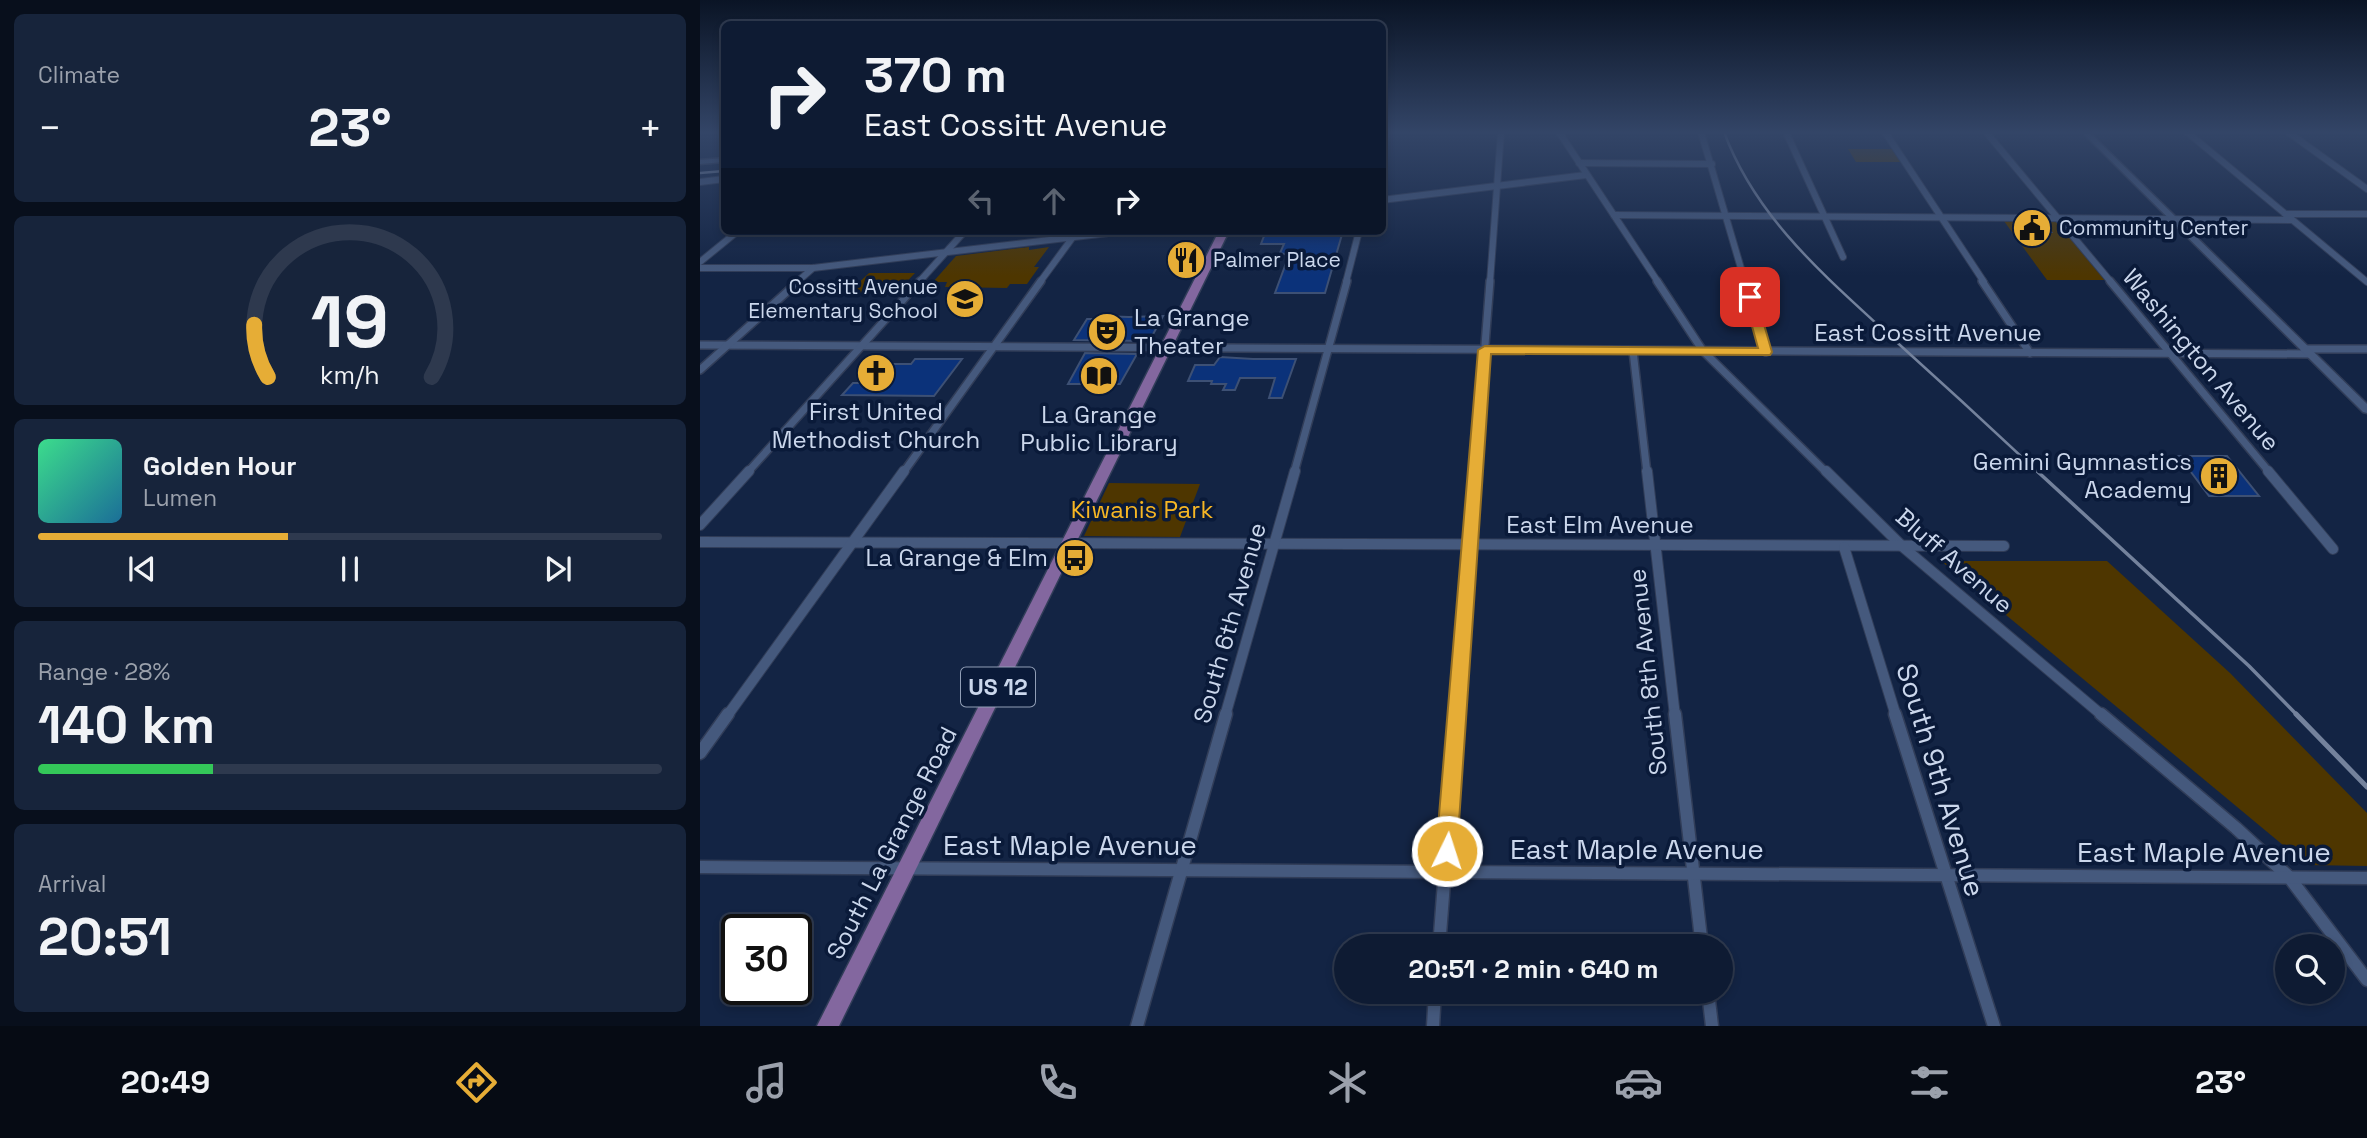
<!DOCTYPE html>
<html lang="en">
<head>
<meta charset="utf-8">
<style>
	:root { --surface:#0e1b33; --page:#17243b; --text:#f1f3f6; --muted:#9ba1ac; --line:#2e394e; --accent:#e6ad36 }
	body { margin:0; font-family:"Space Grotesk",sans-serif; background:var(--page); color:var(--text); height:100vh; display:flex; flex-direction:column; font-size:26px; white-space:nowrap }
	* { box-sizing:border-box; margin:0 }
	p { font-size:23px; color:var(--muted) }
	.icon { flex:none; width:38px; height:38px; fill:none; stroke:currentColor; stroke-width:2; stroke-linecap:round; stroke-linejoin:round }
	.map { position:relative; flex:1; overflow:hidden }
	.sheet { display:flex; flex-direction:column; gap:14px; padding:14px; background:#080f1c; width:700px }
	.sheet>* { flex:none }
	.hud { position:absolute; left:21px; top:21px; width:665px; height:214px; border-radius:10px; box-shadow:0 4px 10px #0003,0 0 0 2px var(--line); background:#0e1b33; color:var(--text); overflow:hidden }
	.fabs { position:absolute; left:1575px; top:934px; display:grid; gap:14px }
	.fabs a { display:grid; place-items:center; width:70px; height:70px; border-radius:50%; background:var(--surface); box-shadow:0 4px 10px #0003,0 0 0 2px var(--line); font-size:35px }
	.speed { position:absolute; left:21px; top:914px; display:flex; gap:14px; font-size:35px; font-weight:700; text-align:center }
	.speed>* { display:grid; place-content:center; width:91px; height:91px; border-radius:50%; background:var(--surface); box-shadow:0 4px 10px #0003,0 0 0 2px var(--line); line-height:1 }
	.speed .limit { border:4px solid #111; border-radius:10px; background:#fff; color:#111 }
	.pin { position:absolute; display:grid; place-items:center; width:60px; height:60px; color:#fff; margin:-30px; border-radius:14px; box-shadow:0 4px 10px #0006 }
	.me { position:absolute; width:77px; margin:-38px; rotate:4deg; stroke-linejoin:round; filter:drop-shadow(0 0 5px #0008) }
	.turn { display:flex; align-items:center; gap:24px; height:147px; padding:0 28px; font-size:32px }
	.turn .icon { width:91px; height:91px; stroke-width:2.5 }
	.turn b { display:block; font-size:49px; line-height:60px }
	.lanes { display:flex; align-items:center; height:66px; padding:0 28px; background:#0003; justify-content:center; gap:35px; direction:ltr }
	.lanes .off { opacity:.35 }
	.big { font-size:52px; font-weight:700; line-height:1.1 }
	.sheet .card { flex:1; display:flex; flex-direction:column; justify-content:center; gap:10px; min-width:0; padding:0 24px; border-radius:10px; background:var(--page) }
	.sheet .dial { align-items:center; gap:0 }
	.dial svg { height:182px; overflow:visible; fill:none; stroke:var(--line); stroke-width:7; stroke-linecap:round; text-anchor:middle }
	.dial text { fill:var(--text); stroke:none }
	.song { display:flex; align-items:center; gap:21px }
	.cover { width:84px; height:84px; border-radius:10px; background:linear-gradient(135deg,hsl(150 70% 55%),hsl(200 70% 35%)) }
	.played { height:7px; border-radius:4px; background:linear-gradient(90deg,var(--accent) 40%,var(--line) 40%) }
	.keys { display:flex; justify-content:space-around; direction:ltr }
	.heat { display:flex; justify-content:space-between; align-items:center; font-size:38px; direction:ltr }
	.charge { height:10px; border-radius:5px; background:linear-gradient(90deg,#34c759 28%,var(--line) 0) }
	.trip { position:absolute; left:634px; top:934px; width:399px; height:70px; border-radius:35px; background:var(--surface); box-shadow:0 4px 10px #0003,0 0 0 2px var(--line); font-weight:700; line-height:70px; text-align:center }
	.dock { display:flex; height:112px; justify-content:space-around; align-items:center; background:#060b14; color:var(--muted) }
	.dock .icon { width:49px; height:49px }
	.dock .active { color:var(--accent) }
	.dock b { font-size:32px; color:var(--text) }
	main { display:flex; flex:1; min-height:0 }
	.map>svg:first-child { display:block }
	.green { fill:#4e3600 }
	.building { fill:#0b327a; stroke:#3d5074; stroke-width:2 }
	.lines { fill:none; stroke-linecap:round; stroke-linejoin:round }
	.street-far3-casing { stroke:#313d58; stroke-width:8 }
	.street-far2-casing { stroke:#313d58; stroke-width:10 }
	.street-far1-casing { stroke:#313d58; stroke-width:12 }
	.street-casing { stroke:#313d58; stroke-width:15 }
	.secondary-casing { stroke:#313d58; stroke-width:3 }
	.primary-casing { stroke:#313d58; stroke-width:3 }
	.street-far3 { stroke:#45597d; stroke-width:6 }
	.street-far2 { stroke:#45597d; stroke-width:7 }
	.street-far1 { stroke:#45597d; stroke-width:10 }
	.street { stroke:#45597d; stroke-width:12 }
	.secondary { fill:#45597d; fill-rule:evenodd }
	.primary { fill:#83679f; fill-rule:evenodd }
	.rail-far2 { stroke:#74829c; stroke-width:2.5 }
	.rail-far1 { stroke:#74829c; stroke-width:3.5 }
	.rail { stroke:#74829c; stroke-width:5 }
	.route { fill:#e6ad36; stroke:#967023; stroke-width:2 }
	.labels { text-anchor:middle; stroke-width:7; stroke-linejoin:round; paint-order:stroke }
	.far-poi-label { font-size:21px; fill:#cbd7ec; stroke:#0a1a39; text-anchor:start }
	.shield { fill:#0a1a39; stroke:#919eb6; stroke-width:2 }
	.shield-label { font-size:23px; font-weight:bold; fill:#cbd7ec }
	.poi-label { font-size:24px; fill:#cbd7ec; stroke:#0a1a39 }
	.street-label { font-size:24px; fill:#cbd7ec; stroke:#0a1a39 }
	.park-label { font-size:24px; fill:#f7b624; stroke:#0a1a39 }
	.near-street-label { font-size:28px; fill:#cbd7ec; stroke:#0a1a39 }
</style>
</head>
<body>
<main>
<section class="sheet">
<div class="card"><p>Climate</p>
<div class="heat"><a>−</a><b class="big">23°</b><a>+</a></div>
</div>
<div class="card dial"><svg viewBox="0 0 100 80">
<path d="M14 69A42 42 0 1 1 86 69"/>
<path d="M14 69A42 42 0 0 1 8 46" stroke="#e6ad36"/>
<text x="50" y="56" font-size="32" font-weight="700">19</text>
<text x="50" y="72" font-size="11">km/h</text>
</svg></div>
<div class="card">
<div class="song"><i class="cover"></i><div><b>Golden Hour</b><p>Lumen</p></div></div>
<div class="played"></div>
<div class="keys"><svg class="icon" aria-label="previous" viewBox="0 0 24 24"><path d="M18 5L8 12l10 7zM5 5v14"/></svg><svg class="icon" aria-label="pause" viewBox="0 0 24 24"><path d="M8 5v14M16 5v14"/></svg><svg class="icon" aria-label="next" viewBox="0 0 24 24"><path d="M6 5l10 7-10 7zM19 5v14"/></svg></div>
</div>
<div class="card"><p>Range · 28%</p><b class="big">140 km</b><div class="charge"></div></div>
<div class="card"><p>Arrival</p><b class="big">20:51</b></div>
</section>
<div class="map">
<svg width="1667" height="1026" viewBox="0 0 1667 1026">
	<rect width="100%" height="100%" fill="#132444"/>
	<g class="green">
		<path d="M 1148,149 L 1195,149 L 1204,162 L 1156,162 Z"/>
		<path d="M 1301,217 L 1356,217 L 1408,280 L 1347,280 Z"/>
		<path d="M 329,247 L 329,250 L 349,247 L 334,267 L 339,267 L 327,284 L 310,284 L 307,288 L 245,287 L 247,282 L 233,282 L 256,256 Z"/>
		<path d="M 169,273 L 215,273 L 196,293 L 148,293 Z"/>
		<path d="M 409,483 L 500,484 L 480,537 L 384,536 Z"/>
		<path d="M 1241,561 L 1407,561 L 1530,673 L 1667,813 L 1667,866 L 1607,865 Z"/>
	</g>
	<g class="building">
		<path d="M 1314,224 L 1345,224 L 1351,232 L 1320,232 Z"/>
		<path d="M 566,231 L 643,231 L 625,293 L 575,293 L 589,255 L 580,253 L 584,244 L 561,244 Z"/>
		<path d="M 400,316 L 429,317 L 463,316 L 451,338 L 444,341 L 374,340 L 387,319 L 398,319 Z"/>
		<path d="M 385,353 L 437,354 L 420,384 L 368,384 Z"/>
		<path d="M 520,357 L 553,359 L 596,359 L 582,398 L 569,398 L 575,378 L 540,378 L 535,390 L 523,390 L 526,384 L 511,384 L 512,381 L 488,381 L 495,365 L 514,365 Z"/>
		<path d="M 215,359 L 262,359 L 234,396 L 142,395 L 153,383 L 159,383 L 175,364 L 211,364 Z"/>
		<path d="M 1479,456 L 1527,456 L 1559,496 L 1509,496 Z"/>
	</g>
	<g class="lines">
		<g class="street-far3-casing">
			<g id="street-far3">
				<path d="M 859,132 L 958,282"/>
				<path d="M 1001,132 L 1045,282"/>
				<path d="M 1086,132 L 1143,257"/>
				<path d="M 1185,132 L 1284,282"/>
				<path d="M 1286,132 L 1411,282"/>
				<path d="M 1487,132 L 1667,282"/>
				<path d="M 1588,132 L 1667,189"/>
				<path d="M 682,145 L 686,132"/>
				<path d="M 879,163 L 1012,164"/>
				<path d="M 0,182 L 24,179"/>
				<path d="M 682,200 L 886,175"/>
				<path d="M 1585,214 L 1667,214"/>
				<path d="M 914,215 L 1592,220"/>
				<path d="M 0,262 L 38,231"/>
				<path d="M 0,268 L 113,268 L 425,231"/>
				<path d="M 97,282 L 113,268"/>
				<path d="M 219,282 L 265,231"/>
				<path d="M 340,282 L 373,237"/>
				<path d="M 646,282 L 659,231"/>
				<path d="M 790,282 L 801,132"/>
			</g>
		</g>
		<g class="street-far2-casing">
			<g id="street-far2">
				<path d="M 957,281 L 1003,351 L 1127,473"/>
				<path d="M 1045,281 L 1066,352"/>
				<path d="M 1282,281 L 1330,353"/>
				<path d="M 1410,281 L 1570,473"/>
				<path d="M 0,345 L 1610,354"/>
				<path d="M 1604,349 L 1667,349"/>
				<path d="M 933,351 L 947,473"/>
				<path d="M 0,370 L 99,281"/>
				<path d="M 47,473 L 220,281"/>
				<path d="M 203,473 L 341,281"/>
				<path d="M 594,473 L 647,281"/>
				<path d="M 775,473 L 790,281"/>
			</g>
		</g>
		<g class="street-far1-casing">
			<g id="street-far1">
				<path d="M 947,471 L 975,716"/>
				<path d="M 1126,471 L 1203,547 L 1403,716"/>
				<path d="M 1568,471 L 1633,549"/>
				<path d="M 0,525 L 49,471"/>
				<path d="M 0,542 L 1304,546"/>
				<path d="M 1144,547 L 1196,716"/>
				<path d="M 27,716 L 204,471"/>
				<path d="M 525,716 L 595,471"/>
				<path d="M 757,716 L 775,471"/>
			</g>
		</g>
		<g class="street-casing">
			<g id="street">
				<path d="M 975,714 L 1002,947"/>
				<path d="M 1195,714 L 1294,1026"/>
				<path d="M 1401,714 L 1536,828 L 1589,877 L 1667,980"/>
				<path d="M 0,753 L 28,714"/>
				<path d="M 0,867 L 1667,878"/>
				<path d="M 739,947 L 757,714"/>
				<path d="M 1008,992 L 1012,1026"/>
				<path d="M 437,1026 L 526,714"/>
				<path d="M 733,1026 L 735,992"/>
			</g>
		</g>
		<g class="secondary-casing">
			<g id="secondary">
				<path d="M 1382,132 L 1389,132 L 1667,404 L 1667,413 L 1663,412 Z"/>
				<path d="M 24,158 L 24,162 L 0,164 L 0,160 Z"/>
			</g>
		</g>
		<g class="primary-casing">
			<path id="primary" d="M 519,231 L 529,231 L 139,1026 L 117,1026 Z"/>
		</g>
		<use href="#street-far3" class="street-far3"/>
		<use href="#street-far2" class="street-far2"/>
		<use href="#street-far1" class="street-far1"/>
		<use href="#street" class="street"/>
		<use href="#secondary" class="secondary"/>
		<use href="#primary" class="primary"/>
		<g class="rail-far2">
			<path d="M 1024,132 C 1056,218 1124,275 1190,336 C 1240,381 1290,427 1339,473"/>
			<path d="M 0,173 L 24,171"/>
		</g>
		<path class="rail-far1" d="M 1337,471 L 1549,666 L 1598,716"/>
		<path class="rail" d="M 1596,714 L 1667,787"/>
	</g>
	<linearGradient id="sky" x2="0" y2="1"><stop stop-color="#0a1425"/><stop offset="0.48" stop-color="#334567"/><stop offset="1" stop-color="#334567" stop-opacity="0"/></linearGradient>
	<rect width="1667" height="276" fill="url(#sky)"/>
	<path class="route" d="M 1050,293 L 1056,297 L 1072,352 L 1070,355 L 791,354 L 757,851 L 754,858 L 747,862 L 739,858 L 736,851 L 778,350 L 785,346 L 1058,348 L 1044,297 Z"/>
	<defs>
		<g id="civic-disc" transform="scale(2.0125)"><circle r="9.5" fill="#e6ad36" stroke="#0a1a39"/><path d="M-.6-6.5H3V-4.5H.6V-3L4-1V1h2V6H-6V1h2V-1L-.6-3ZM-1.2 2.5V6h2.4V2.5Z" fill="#111"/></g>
		<g id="restaurant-disc" transform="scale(2.0125)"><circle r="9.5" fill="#e6ad36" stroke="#0a1a39"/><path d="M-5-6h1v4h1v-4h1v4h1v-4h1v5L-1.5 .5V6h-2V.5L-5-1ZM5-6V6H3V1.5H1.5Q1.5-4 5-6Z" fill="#111"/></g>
		<g id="school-disc" transform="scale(2.0125)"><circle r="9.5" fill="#e6ad36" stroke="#0a1a39"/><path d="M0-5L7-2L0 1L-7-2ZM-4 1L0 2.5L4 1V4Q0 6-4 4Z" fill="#111"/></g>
		<g id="theatre-disc" transform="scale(2.0125)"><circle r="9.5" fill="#e6ad36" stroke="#0a1a39"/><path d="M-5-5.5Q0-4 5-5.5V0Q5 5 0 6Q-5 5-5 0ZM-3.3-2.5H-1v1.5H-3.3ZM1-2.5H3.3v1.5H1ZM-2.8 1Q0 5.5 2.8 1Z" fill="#111"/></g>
		<g id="church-disc" transform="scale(2.0125)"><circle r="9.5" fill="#e6ad36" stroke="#0a1a39"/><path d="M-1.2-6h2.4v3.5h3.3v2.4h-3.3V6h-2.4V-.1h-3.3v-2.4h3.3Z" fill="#111"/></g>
		<g id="library-disc" transform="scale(2.0125)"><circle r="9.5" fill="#e6ad36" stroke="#0a1a39"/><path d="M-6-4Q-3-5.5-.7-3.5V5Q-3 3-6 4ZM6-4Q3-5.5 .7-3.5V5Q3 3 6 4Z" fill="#111"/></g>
		<g id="building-disc" transform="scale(2.0125)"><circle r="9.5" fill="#e6ad36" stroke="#0a1a39"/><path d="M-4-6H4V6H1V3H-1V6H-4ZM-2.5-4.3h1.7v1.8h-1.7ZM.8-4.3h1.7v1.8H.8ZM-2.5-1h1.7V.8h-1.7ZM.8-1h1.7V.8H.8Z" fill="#111"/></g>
		<g id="bus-disc" transform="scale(2.0125)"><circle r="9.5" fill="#e6ad36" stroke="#0a1a39"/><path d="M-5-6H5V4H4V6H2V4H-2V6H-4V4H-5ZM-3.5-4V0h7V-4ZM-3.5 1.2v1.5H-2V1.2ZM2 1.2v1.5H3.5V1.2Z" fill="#111"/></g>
	</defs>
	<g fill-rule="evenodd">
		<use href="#civic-disc" x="1332" y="228"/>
		<use href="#restaurant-disc" x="486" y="260"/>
		<use href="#school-disc" x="265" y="299"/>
		<use href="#theatre-disc" x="407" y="332"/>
		<use href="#church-disc" x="176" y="373"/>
		<use href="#library-disc" x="399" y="376"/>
		<use href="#building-disc" x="1519" y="476"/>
		<use href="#bus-disc" x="375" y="558"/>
	</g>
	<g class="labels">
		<g class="far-poi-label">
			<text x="1359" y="235">Community Center</text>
			<text x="513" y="267">Palmer Place</text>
			<text x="238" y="294" text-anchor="end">Cossitt Avenue<tspan x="238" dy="24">Elementary School</tspan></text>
		</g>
		<rect class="shield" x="261" y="667.5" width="74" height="39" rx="5"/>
		<g class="shield-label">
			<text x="298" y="695">US 12</text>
		</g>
		<g class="poi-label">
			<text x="434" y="326" text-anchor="start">La Grange<tspan x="434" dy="28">Theater</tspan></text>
			<text x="176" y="420">First United<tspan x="176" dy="28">Methodist Church</tspan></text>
			<text x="399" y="423">La Grange<tspan x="399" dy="28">Public Library</tspan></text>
			<text x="1492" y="470" text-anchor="end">Gemini Gymnastics<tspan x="1492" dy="28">Academy</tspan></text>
			<text x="348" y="566" text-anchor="end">La Grange &amp; Elm</text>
		</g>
		<g class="street-label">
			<text x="1228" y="341">East Cossitt Avenue</text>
			<text transform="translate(1501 360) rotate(50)" y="8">Washington Avenue</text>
			<text x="900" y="533">East Elm Avenue</text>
			<text transform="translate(1254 561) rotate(41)" y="8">Bluff Avenue</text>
			<text transform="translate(530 623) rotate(-74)" y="8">South 6th Avenue</text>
			<text transform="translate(948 672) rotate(-96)" y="8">South 8th Avenue</text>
			<text transform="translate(192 843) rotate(-63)" y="8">South La Grange Road</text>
		</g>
		<g class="park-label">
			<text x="442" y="518">Kiwanis Park</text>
		</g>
		<g class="near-street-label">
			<text transform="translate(1241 780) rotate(73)" y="10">South 9th Avenue</text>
			<text x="370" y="855">East Maple Avenue</text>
			<text x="937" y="859">East Maple Avenue</text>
			<text x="1504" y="862">East Maple Avenue</text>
		</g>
	</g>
</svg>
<div class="fabs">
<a><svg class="icon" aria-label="search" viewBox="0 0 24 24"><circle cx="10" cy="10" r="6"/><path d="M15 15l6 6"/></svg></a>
</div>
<div class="speed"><div class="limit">30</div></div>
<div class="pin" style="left:1050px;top:297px;background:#d93025"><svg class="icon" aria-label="arrive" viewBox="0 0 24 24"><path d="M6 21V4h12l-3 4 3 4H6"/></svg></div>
<svg class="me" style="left:747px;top:851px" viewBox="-20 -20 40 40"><circle r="17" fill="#e6ad36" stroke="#fff" stroke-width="3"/><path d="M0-11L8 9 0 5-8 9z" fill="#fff"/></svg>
<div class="trip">20:51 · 2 min · 640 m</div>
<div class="hud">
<div class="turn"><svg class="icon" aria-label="right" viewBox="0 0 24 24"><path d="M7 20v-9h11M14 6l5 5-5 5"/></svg><div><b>370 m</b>East Cossitt Avenue</div></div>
<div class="lanes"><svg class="icon off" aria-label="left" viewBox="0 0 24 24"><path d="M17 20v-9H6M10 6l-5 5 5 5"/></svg><svg class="icon off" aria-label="ahead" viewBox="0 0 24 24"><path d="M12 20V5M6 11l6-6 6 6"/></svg><svg class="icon" aria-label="right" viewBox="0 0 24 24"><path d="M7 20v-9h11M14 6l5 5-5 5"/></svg></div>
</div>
</div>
</main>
<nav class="dock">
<b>20:49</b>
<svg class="icon active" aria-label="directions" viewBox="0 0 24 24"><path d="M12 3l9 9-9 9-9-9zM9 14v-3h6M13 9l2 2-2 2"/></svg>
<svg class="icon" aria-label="music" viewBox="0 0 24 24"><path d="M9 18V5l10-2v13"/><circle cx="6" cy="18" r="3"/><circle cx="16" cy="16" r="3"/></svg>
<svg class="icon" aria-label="phone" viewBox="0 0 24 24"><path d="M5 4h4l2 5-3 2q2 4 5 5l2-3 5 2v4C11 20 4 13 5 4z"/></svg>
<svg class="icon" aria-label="climate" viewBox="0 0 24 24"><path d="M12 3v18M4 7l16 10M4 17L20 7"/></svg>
<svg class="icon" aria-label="car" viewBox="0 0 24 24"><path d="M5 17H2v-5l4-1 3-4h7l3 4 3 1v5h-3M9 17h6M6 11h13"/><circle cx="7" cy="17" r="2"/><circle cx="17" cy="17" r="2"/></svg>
<svg class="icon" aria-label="filters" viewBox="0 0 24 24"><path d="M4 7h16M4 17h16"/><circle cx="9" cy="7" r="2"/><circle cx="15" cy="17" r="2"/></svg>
<b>23°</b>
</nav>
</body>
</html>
